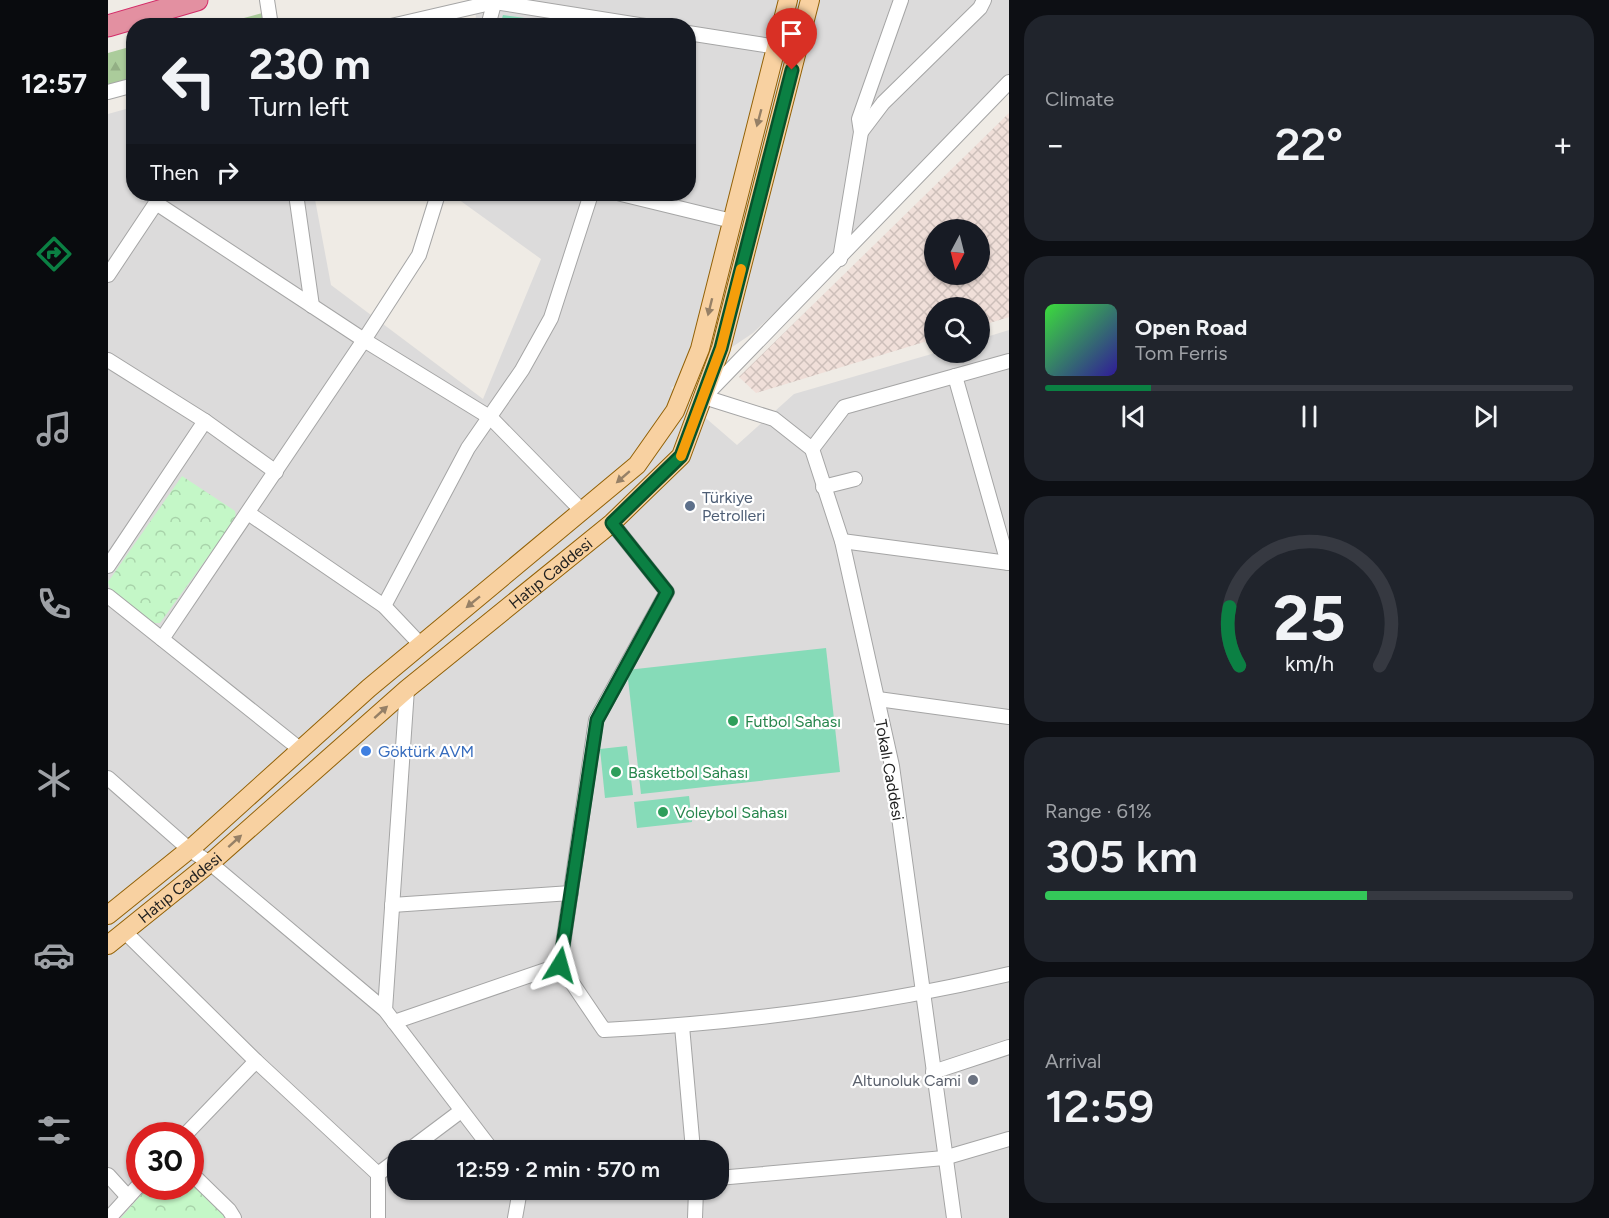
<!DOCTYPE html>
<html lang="en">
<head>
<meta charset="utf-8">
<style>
	:root { --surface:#171b24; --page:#20242c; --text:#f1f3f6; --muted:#9ea1a6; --line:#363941; --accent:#0b8043 }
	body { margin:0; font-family:Figtree,sans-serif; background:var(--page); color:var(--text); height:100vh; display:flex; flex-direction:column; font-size:22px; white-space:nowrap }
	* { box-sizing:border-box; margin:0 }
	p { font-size:20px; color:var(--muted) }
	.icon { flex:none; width:33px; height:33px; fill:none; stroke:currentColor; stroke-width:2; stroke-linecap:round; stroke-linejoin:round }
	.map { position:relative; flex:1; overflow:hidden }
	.sheet { display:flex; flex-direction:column; gap:15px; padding:15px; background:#0d0f14; width:600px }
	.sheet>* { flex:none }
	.guide { position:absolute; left:18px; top:18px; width:570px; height:183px; border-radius:24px; box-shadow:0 2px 4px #0004; background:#171b24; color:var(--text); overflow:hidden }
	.needle { width:39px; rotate:187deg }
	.buttons { position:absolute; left:816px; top:219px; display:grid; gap:12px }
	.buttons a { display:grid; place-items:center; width:66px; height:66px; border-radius:50%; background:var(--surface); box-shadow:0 2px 4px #0004; font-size:30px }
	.speed { position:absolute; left:18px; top:1122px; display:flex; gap:12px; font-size:30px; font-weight:700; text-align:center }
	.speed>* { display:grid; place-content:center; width:78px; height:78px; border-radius:50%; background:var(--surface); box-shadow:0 2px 4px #0004; line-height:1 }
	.speed .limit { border:9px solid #d22; background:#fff; color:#111 }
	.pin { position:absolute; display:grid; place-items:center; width:51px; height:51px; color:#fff; margin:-62px -26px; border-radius:50% 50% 50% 0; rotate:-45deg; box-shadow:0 0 6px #0007 }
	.pin .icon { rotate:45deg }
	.me { position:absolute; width:66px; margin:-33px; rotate:8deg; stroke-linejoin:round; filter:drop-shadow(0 0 4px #0008) }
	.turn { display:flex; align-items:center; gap:21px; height:126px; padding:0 24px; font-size:27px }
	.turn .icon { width:78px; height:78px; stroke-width:2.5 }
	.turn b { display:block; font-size:42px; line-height:51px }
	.then { display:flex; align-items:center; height:57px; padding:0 24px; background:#0003; gap:12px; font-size:22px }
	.big { font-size:45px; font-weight:600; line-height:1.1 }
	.sheet .widget { flex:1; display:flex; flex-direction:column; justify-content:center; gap:9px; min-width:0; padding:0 21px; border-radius:24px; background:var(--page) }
	.sheet .dial { align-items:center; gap:0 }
	.dial svg { height:156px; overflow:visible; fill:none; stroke:var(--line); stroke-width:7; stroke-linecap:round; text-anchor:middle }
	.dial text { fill:var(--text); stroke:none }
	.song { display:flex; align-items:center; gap:18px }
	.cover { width:72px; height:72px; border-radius:9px; background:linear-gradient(135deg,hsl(120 70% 55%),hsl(250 70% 35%)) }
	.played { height:6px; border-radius:3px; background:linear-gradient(90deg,var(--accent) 20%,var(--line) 20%) }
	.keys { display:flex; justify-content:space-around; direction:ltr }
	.heat { display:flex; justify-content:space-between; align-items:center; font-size:33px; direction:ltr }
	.charge { height:9px; border-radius:4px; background:linear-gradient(90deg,#34c759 61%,var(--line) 0) }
	.trip { position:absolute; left:279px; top:1140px; width:342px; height:60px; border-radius:24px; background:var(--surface); box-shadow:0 2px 4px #0004; font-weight:600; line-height:60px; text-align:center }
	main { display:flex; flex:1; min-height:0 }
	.menu { display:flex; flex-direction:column; width:108px; justify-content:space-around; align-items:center; background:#090b0e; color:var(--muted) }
	.menu .icon { width:42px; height:42px }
	.menu .selected { color:var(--accent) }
	.menu b { font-size:27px; color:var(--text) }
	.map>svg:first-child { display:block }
	.residential { fill:#dcdbdb; fill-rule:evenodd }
	.military { fill:url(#military-cross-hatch); fill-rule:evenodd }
	.forest { fill:url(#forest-firs) }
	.park { fill:url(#park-crowns) }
	.pitch { fill:#86dbb8 }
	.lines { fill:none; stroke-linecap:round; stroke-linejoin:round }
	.minor-casing { stroke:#a5a5a5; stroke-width:16 }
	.major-casing { stroke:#926106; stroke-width:20 }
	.highway-casing { stroke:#d32c68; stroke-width:23 }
	.minor { stroke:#fff; stroke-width:14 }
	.major { stroke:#f8d1a1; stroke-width:18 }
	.highway { stroke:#e390a1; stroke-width:21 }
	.oneway { fill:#968066 }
	.route-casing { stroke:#07532c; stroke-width:15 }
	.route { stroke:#0b8043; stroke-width:10 }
	.slow { stroke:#f59e0b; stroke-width:10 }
	.service-dot { fill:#5c6f8a; stroke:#fff; stroke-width:2 }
	.leisure-dot { fill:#2e9e5b; stroke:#fff; stroke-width:2 }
	.shop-dot { fill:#3f7fe0; stroke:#fff; stroke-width:2 }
	.worship-dot { fill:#6b7280; stroke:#fff; stroke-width:2 }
	.labels { text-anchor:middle; stroke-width:4.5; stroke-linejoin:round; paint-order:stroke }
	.service-label { font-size:16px; fill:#4e5e75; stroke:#fff; text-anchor:start }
	.street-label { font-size:16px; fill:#1e1e1e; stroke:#fff }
	.leisure-label { font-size:16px; fill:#27864d; stroke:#fff; text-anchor:start }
	.shop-label { font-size:16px; fill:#366cbe; stroke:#fff; text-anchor:start }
	.worship-label { font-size:16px; fill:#5b616d; stroke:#fff; text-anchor:end }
</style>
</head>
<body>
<main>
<nav class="menu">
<b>12:57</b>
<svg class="icon selected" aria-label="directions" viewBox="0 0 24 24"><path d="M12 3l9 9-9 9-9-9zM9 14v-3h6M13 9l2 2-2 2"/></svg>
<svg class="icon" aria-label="music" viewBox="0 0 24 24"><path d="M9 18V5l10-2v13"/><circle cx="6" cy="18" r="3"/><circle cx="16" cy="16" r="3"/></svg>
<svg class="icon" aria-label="phone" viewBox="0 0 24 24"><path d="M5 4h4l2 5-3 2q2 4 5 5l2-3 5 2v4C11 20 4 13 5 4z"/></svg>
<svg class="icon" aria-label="climate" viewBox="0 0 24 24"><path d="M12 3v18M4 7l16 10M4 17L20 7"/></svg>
<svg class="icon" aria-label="car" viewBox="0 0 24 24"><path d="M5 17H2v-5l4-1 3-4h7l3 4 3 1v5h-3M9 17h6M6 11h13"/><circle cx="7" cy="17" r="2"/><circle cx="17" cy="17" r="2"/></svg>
<svg class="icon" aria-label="filters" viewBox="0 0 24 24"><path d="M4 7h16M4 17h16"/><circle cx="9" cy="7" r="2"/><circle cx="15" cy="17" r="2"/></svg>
</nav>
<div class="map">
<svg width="901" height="1218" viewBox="0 0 901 1218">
	<defs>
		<pattern id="military-cross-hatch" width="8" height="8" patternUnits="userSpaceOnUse" patternTransform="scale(1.5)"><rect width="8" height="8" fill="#f0dfd9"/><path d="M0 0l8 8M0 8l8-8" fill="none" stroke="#cdbfba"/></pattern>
		<pattern id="forest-firs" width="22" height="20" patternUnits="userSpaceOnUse" patternTransform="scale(1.5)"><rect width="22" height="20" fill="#abcc9b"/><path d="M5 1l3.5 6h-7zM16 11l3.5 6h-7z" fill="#93af85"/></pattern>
		<pattern id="park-crowns" width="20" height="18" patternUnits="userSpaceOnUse" patternTransform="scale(1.5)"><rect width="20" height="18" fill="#c4f7c7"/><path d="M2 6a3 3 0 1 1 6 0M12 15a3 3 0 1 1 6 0" fill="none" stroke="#a8d3aa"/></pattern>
	</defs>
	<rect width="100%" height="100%" fill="#efebe5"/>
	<path class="residential" d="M 365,0 L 901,0 L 901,91 L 645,333 L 563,388 L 629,445 L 686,394 L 827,353 L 872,352 L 872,339 L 901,330 L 901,1218 L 0,1218 L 0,114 L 25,107 L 26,194 L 206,194 L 223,285 L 375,399 L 433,259 L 343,194 L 580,194 L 580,26 L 365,25 L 368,17 ZM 32,1136 L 82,1136 L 82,1186 L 32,1186 ZM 290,1150 L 610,1150 L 610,1190 L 290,1190 Z"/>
	<path class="military" d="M 901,113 L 901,317 L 872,326 L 872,308 L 826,308 L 826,339 L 648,393 L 631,377 ZM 826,230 L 872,230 L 872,274 L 826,274 Z"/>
	<g class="forest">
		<path d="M 158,12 L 160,26 L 106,26 Z"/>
		<path d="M 25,46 L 25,78 L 0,85 L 0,53 Z"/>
	</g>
	<g class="park">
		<path d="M 74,476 L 127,511 L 128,518 L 52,623 L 42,623 L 3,591 L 0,582 Z"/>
		<path d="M 83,1179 L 118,1218 L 13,1218 L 40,1187 L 82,1186 Z"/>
	</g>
	<g class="pitch">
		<path d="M 395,15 L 469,25 L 392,25 Z"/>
		<path d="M 718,648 L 732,772 L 533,794 L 519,670 Z"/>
		<path d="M 519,746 L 525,795 L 497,798 L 492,749 Z"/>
		<path d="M 581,796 L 584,822 L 529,828 L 526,802 Z"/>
	</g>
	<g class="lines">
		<g class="minor-casing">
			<g id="minor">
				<path d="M 159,0 L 163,26"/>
				<path d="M 283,26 L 387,2 L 537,26"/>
				<path d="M 380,26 L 387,0"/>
				<path d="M 580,33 L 669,47"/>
				<path d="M 0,92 L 26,85"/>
				<path d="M 753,132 L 775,103 L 872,8 L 876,0"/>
				<path d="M 188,194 L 204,306"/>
				<path d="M 513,194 L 624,221"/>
				<path d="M 48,203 L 256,340 L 311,255 L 330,194"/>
				<path d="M 732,259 L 753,132 L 751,119 L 793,0"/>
				<path d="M 0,275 L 48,203 L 47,196"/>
				<path d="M 0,360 L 97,421 L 168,472"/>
				<path d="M 847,376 L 900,563"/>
				<path d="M 704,449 L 736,407 L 901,361"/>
				<path d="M 715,487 L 747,479"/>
				<path d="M 140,513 L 276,606 L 313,645"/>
				<path d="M 504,523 L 559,592 L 488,720 L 452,965 L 496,1030 C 632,1023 769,1005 901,974"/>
				<path d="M 734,541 L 901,563"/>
				<path d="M 0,566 L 97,421"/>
				<path d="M 0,596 L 193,750"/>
				<path d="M 276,606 L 360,448 L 414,370 L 443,318 L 483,194"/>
				<path d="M 54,639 L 256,340 L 383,418 L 475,512"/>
				<path d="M 770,699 L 901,717"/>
				<path d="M 0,778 L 82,850 L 102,863 L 277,1010 L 384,1150"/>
				<path d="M 284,905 L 463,893"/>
				<path d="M 16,931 L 148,1061 L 270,1174 L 270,1218"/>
				<path d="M 277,1010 L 299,689"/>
				<path d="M 286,1022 L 452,965"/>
				<path d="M 574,1026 L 585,1150"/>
				<path d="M 825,1072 L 901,1047"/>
				<path d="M 76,1136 L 148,1061"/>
				<path d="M 301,1150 L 353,1111"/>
				<path d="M 82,1172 L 121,1210 L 126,1218"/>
				<path d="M 270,1174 L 290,1159"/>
				<path d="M 0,1175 L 20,1197"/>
				<path d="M 610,1178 L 836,1158 L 901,1139"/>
				<path d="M 1,1218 L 32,1184"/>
				<path d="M 407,1218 L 412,1190"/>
				<path d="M 587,1218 L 588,1190"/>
				<path d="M 846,1218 L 784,766 L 734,541 L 704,449 L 666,419 L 596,397 L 901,82"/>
			</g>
		</g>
		<g class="major-casing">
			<g id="major">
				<path d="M 0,915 L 88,844 L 261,688 L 529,465 L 567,411 L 592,349 L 680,0"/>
				<path id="s1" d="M 0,945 L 108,858 L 299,689 L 504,523 L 573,456 L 613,348 L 702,0"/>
			</g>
		</g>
		<g class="highway-casing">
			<path id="highway" d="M 0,26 L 89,0"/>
		</g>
		<use href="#minor" class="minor"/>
		<use href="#major" class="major"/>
		<use href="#highway" class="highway"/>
	</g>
	<defs><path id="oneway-solid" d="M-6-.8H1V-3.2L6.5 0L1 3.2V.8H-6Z" transform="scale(1.5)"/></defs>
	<g class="oneway">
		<use href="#oneway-solid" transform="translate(651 118) rotate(105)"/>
		<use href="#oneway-solid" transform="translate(602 307) rotate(104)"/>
		<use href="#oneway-solid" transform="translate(515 477) rotate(139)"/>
		<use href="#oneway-solid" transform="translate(365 602) rotate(141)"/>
		<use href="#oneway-solid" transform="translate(273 712) rotate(-42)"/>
		<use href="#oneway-solid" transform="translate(127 841) rotate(-42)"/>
	</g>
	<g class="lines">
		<g class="route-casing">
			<path id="route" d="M 452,965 L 489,720 L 559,592 L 504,523 L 573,456 L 613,348 L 684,70"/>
		</g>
		<use href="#route" class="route"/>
		<path class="slow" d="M 573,456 L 613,348 L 633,269"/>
	</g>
	<circle class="service-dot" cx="582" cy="506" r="6"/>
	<g class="leisure-dot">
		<circle cx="625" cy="721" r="6"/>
		<circle cx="508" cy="772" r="6"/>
		<circle cx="555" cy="812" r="6"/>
	</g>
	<circle class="shop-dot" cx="258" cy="751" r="6"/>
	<circle class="worship-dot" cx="865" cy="1080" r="6"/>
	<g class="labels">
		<g class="service-label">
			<text x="594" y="503">Türkiye<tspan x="594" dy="18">Petrolleri</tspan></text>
		</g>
		<g class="street-label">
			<text dy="6" stroke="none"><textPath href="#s1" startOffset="578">Hatıp Caddesi</textPath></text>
			<text transform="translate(782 770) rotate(80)" y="6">Tokalı Caddesi</text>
			<text dy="6" stroke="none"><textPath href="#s1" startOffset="92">Hatıp Caddesi</textPath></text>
		</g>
		<g class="leisure-label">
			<text x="637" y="727">Futbol Sahası</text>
			<text x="520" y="778">Basketbol Sahası</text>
			<text x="567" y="818">Voleybol Sahası</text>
		</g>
		<g class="shop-label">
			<text x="270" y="757">Göktürk AVM</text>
		</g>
		<g class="worship-label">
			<text x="853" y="1086">Altunoluk Cami</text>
		</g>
	</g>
</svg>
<div class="buttons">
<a><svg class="needle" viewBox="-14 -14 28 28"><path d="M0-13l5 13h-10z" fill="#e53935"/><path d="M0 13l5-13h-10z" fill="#9ea1a6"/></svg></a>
<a><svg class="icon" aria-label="search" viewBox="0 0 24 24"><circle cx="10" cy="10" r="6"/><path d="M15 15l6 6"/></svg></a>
</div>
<div class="speed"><div class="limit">30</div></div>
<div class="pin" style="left:684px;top:70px;background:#d93025"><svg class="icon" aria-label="arrive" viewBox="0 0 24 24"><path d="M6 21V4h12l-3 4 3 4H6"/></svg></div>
<svg class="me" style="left:452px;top:965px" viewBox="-20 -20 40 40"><path d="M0-17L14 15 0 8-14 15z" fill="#0b8043" stroke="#fff" stroke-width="4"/></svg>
<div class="trip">12:59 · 2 min · 570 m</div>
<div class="guide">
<div class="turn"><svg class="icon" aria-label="left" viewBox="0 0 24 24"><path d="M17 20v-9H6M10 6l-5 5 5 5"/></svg><div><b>230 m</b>Turn left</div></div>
<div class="then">Then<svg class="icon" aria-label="right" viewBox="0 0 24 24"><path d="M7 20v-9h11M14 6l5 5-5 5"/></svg></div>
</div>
</div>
<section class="sheet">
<div class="widget"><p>Climate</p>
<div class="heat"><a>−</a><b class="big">22°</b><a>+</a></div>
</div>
<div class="widget">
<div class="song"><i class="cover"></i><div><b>Open Road</b><p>Tom Ferris</p></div></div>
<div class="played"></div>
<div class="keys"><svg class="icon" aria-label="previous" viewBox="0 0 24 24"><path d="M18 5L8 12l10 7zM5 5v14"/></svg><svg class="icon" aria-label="pause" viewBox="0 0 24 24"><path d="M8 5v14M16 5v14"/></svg><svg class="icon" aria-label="next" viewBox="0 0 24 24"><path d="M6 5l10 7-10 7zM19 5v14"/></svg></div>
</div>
<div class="widget dial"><svg viewBox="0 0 100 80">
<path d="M14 69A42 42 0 1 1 86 69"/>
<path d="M14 69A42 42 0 0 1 9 39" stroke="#0b8043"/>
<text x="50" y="56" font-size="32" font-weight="700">25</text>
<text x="50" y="72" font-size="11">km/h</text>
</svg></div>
<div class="widget"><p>Range · 61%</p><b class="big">305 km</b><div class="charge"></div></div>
<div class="widget"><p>Arrival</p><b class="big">12:59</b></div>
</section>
</main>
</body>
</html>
